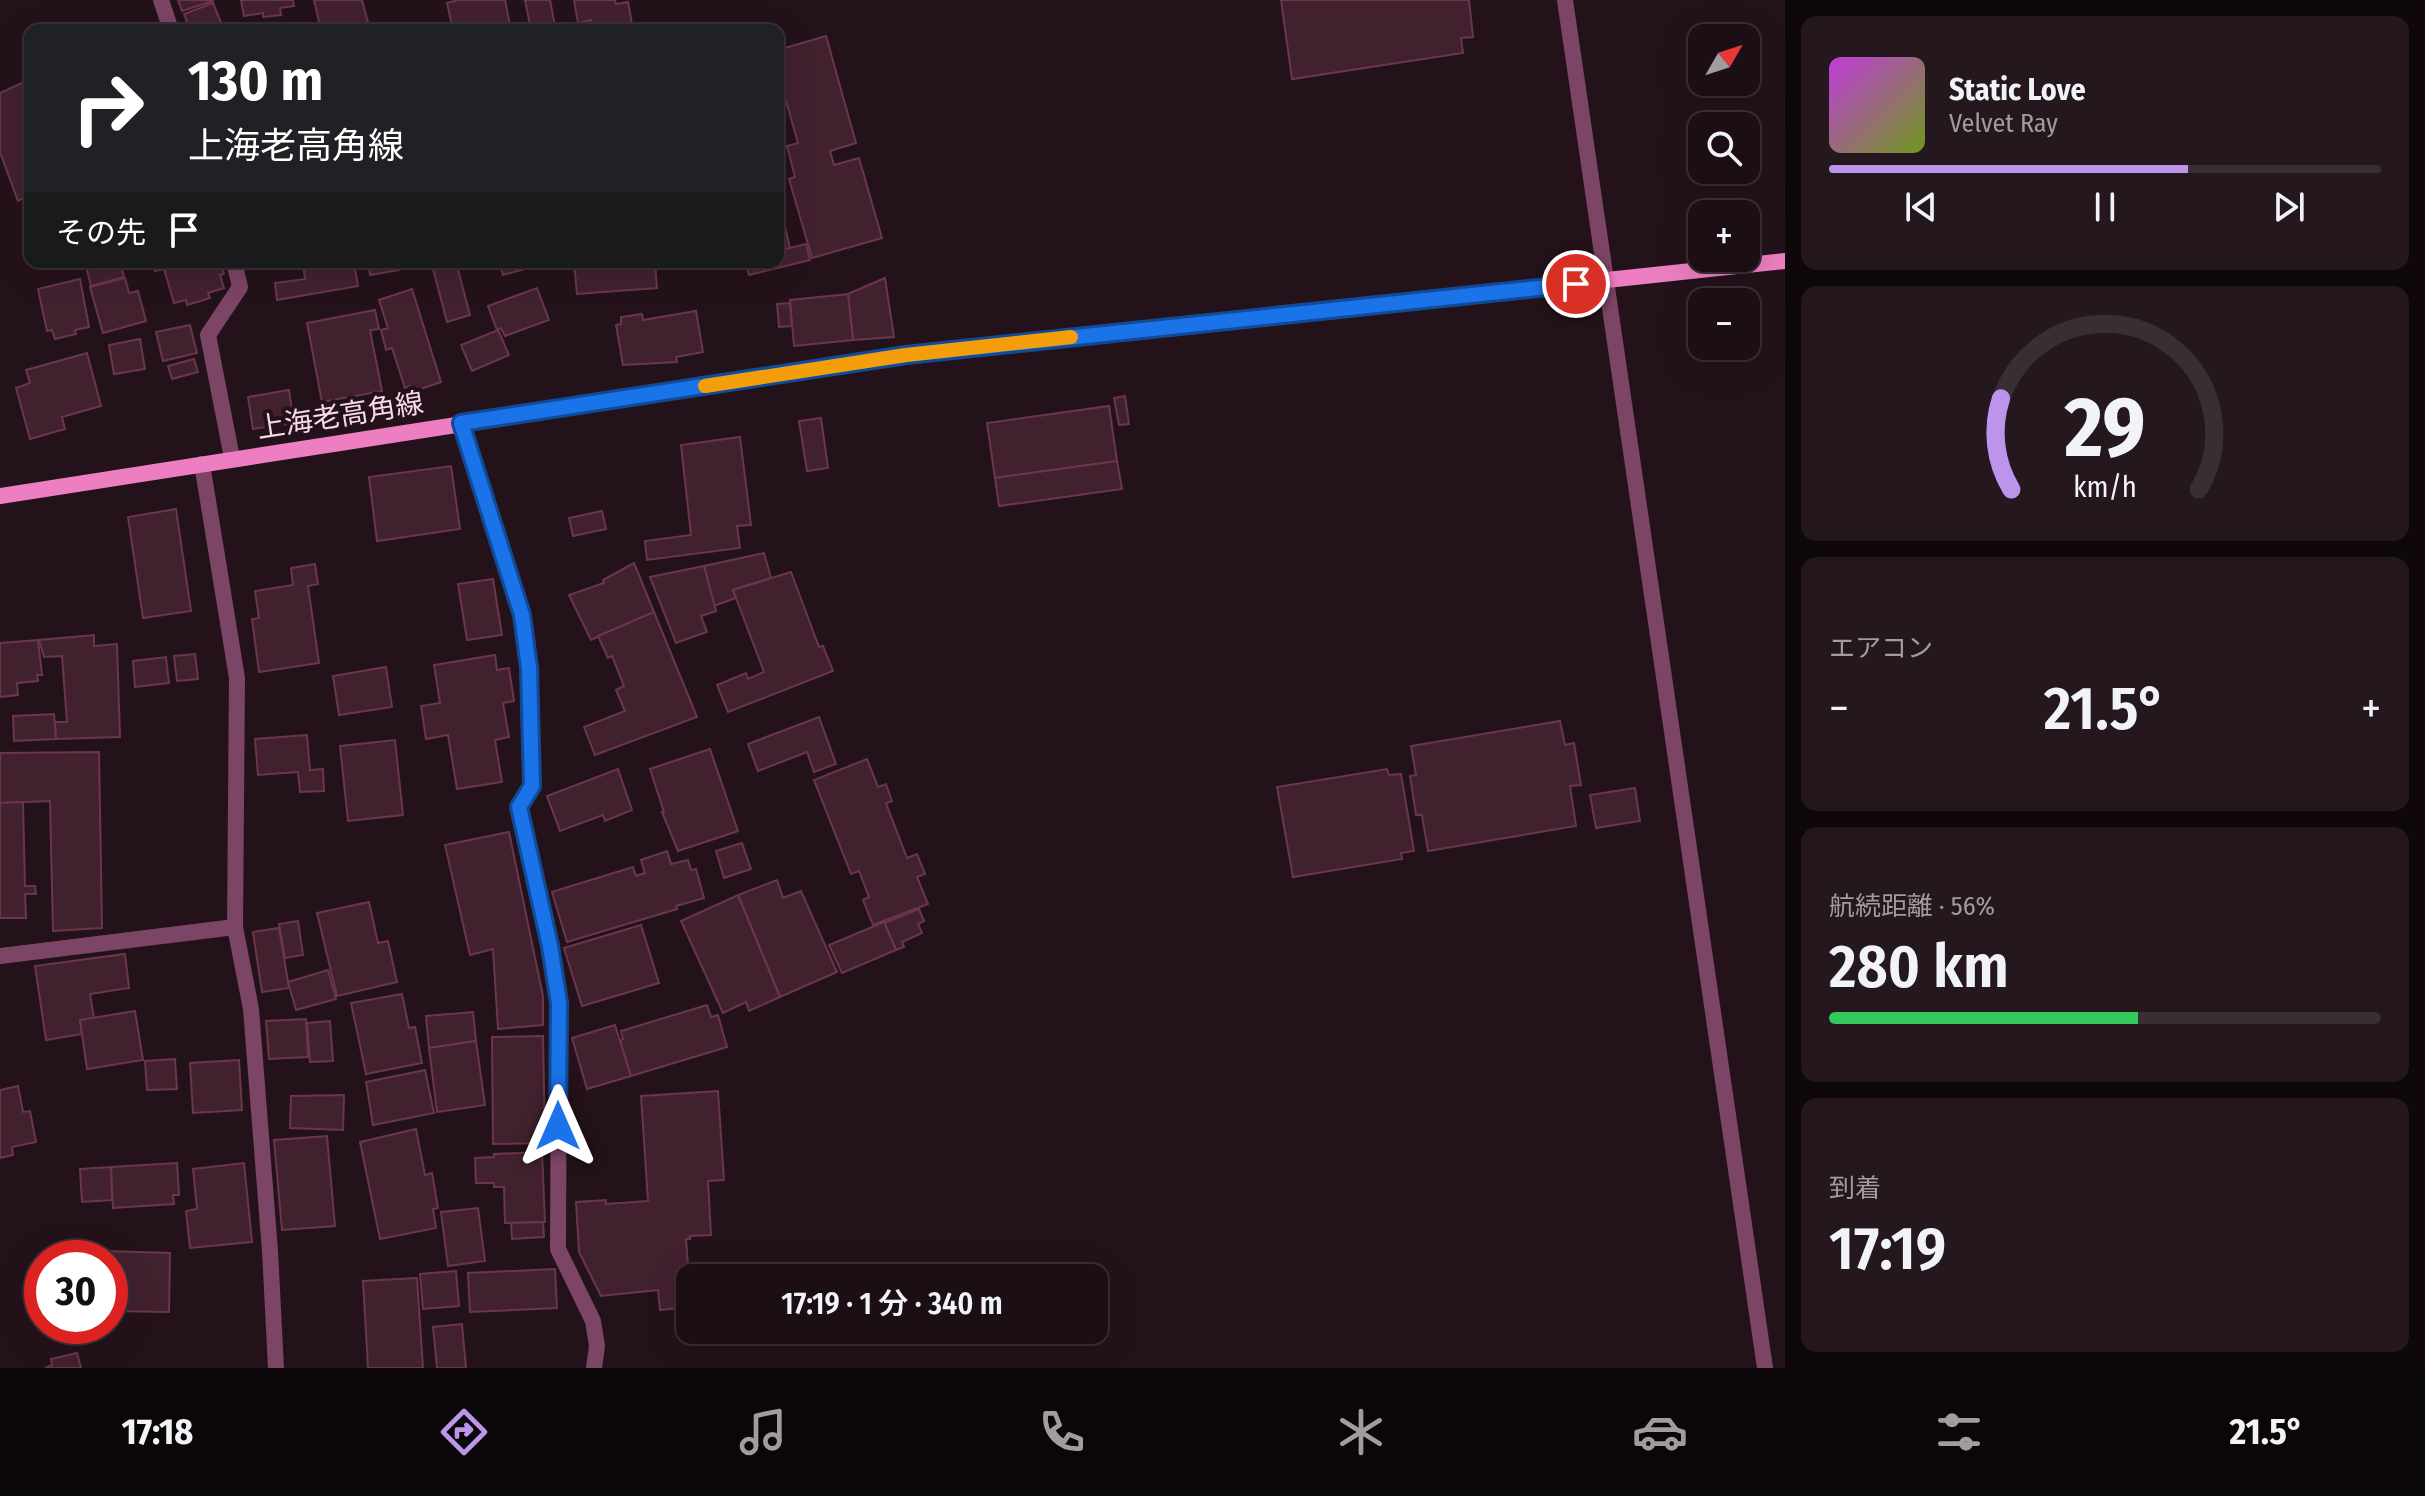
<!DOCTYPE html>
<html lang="ja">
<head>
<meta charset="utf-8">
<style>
	:root { --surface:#1b0e14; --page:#24171d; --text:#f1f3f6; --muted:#a09ca0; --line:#392e34; --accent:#bc94ec }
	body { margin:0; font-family:"Fira Sans Condensed","Noto Sans JP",sans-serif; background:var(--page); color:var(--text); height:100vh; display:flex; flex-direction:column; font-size:30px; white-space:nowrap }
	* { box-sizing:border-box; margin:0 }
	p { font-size:26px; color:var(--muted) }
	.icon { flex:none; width:44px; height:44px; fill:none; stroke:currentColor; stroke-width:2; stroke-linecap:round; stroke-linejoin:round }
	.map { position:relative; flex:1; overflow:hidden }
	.details { display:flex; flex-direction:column; gap:16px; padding:16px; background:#0f080b; width:640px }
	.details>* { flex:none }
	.guide { position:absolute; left:24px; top:24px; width:760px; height:244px; border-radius:16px; box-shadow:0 8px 32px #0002,0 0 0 2px var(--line); background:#202124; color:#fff; overflow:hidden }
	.needle { width:52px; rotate:51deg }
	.tools { position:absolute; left:1688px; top:24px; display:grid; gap:16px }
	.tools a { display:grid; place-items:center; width:72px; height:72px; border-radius:16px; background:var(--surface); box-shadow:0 8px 32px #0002,0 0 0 2px var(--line); font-size:40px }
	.speed { position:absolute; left:24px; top:1240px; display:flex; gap:16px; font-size:40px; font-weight:700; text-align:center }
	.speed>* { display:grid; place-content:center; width:104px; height:104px; border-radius:50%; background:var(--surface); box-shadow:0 8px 32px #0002,0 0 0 2px var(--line); line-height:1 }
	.speed .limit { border:12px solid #d22; background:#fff; color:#111 }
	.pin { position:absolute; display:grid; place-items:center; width:68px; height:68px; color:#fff; margin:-34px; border:4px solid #fff; border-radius:50%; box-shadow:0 2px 8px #0007 }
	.me { position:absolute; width:88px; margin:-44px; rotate:0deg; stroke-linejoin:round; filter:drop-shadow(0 0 6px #0008) }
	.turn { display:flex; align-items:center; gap:28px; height:168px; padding:0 32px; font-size:36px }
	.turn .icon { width:104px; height:104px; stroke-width:2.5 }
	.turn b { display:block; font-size:56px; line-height:68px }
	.then { display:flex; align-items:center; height:76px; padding:0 32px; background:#0003; gap:16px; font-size:30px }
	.big { font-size:60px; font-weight:600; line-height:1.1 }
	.details .tile { flex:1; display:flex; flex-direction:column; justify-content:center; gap:12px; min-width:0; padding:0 28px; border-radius:16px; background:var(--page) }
	.details .dial { align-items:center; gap:0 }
	.dial svg { height:208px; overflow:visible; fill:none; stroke:var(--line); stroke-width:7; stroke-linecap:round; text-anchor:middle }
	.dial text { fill:var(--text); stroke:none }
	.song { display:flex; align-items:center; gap:24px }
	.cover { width:96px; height:96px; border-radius:12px; background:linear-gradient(135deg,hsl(290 70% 55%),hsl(80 70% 35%)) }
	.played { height:8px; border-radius:4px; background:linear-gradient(90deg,var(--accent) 65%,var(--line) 65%) }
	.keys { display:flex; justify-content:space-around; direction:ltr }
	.heat { display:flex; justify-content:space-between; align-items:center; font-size:44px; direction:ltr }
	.charge { height:12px; border-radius:6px; background:linear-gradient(90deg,#34c759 56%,var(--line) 0) }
	.trip { position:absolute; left:676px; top:1264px; width:432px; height:80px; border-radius:16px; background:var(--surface); box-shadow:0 8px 32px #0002,0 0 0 2px var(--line); font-weight:600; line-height:80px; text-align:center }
	.menu { display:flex; height:128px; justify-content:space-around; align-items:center; background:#0b0608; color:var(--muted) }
	.menu .icon { width:56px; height:56px }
	.menu .active { color:var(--accent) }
	.menu b { font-size:36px; color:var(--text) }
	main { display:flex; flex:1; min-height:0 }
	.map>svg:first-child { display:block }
	.building { fill:#42212f; stroke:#6b364d; stroke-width:2 }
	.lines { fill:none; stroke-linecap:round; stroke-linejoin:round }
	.street { stroke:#7c4465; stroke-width:16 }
	.secondary { stroke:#ed7ec1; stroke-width:16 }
	.route-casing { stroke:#114b97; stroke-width:20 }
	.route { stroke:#1a73e8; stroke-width:14 }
	.slow { stroke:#f59e0b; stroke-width:14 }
	.labels { text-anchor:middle; stroke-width:8; stroke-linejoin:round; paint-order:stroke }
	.street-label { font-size:28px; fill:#fadaea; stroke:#24121a }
</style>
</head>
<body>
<main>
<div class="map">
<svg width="1785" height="1368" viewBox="0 0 1785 1368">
	<rect width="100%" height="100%" fill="#24121a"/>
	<g class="building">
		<path d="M 178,0 L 213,0 L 213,1 L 182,11 Z"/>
		<path d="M 241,0 L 293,0 L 294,6 L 280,8 L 281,15 L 263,17 L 263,13 L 244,16 Z"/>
		<path d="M 314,0 L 362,0 L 370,30 L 321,30 Z"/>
		<path d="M 505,0 L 511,30 L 453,30 L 447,3 L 458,0 Z"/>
		<path d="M 525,0 L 550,0 L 555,26 L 571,24 L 572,30 L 531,30 Z"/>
		<path d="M 574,0 L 615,0 L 616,4 L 628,2 L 632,24 L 593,30 L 591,20 L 578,23 Z"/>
		<path d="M 1281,0 L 1469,0 L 1473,37 L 1461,38 L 1463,53 L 1292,79 Z"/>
		<path d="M 213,3 L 224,30 L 190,30 L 184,14 Z"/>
		<path d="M 826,36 L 856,143 L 830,151 L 834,165 L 859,158 L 882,238 L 812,258 L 789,179 L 795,177 L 787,146 L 798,143 L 778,73 L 778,50 Z"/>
		<path d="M 30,79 L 30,133 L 27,134 L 30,141 L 30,194 L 18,201 L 0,152 L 0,93 Z"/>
		<path d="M 778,198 L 790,248 L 778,251 Z"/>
		<path d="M 806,244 L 810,260 L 749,275 L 745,262 L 778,262 L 778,251 Z"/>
		<path d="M 85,262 L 120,262 L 124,277 L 91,286 Z"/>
		<path d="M 153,262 L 220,262 L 224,274 L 220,275 L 224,288 L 208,293 L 210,298 L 187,305 L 186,300 L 174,303 L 164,269 L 155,271 Z"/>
		<path d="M 319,262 L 397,262 L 399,270 L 370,275 L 369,267 L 355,269 L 358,286 L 277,300 L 275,283 L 305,279 L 303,265 Z"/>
		<path d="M 456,262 L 470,315 L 447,322 L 433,269 Z"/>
		<path d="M 499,262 L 538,262 L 539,265 L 503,275 Z"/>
		<path d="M 574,262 L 655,262 L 657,288 L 577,294 Z"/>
		<path d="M 125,278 L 129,293 L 138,291 L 146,321 L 103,333 L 90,287 Z"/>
		<path d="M 885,278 L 894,337 L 853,340 L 848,294 Z"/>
		<path d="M 80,279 L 89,327 L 75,330 L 76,334 L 55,339 L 52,330 L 47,331 L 38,289 Z"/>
		<path d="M 537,288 L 549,320 L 505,336 L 501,328 L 497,330 L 488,306 Z"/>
		<path d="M 412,289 L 441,382 L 412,392 L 410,386 L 405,388 L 392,348 L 386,350 L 381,330 L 388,328 L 379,300 Z"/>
		<path d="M 848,294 L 853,340 L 794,346 L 790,300 Z"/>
		<path d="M 790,303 L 792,326 L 779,327 L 777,304 Z"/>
		<path d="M 375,310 L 379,329 L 370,330 L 382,391 L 322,402 L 307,323 Z"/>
		<path d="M 696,311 L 703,352 L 676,357 L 677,362 L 623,365 L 616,325 L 621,324 L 621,317 L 642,314 L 643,320 Z"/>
		<path d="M 190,325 L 197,353 L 163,361 L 156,332 Z"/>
		<path d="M 498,330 L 509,355 L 472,371 L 461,345 Z"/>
		<path d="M 140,339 L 145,369 L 114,374 L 109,345 Z"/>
		<path d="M 87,353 L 101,406 L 62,417 L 65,429 L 30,439 L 16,388 L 30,383 L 26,370 Z"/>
		<path d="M 194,359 L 198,372 L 172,379 L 168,366 Z"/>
		<path d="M 289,390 L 294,423 L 253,429 L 248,397 Z"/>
		<path d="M 1125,396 L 1129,424 L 1119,425 L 1114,398 Z"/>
		<path d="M 1109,406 L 1117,461 L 995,478 L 987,423 Z"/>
		<path d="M 821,418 L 828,468 L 807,471 L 799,421 Z"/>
		<path d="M 740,437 L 751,525 L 737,526 L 740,548 L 647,560 L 645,541 L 691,535 L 681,445 Z"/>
		<path d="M 1117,461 L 1122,489 L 999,506 L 995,478 Z"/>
		<path d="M 451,466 L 460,529 L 377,541 L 369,477 Z"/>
		<path d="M 176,509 L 191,611 L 143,618 L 128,517 Z"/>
		<path d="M 602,511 L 606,529 L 573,536 L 569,518 Z"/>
		<path d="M 764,553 L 771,578 L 733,590 L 736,598 L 714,606 L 704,566 Z"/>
		<path d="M 634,563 L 654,612 L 591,640 L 569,595 L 604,583 L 603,580 Z"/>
		<path d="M 315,564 L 318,584 L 308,586 L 319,663 L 259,672 L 252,619 L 259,618 L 255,591 L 293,585 L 291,568 Z"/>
		<path d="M 704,566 L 716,611 L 701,616 L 707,632 L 676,643 L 650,577 Z"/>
		<path d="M 791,572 L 819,647 L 823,646 L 833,671 L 728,712 L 717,685 L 746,673 L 748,679 L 764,672 L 733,590 Z"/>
		<path d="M 493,579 L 502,635 L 467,640 L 458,584 Z"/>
		<path d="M 654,612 L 697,717 L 595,755 L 584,727 L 625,711 L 616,690 L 624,686 L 612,656 L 608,658 L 598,636 Z"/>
		<path d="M 94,635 L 94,646 L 117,644 L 120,737 L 56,739 L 55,722 L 67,722 L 62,656 L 44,657 L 39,640 Z"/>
		<path d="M 38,640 L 42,675 L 37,675 L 38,681 L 17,683 L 18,695 L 0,697 L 0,643 Z"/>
		<path d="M 195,654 L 198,679 L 177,681 L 174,656 Z"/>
		<path d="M 495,655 L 497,670 L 509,668 L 514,701 L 503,703 L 509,737 L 495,740 L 502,782 L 457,789 L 448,735 L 426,739 L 421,706 L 440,703 L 434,665 Z"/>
		<path d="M 166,657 L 169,683 L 135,687 L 133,661 Z"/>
		<path d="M 386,667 L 392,707 L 339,715 L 333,676 Z"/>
		<path d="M 54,714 L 56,739 L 14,741 L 13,716 Z"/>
		<path d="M 819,717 L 836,764 L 814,772 L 807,752 L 758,771 L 748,744 Z"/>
		<path d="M 1560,721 L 1565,745 L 1574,743 L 1581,785 L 1570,786 L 1576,826 L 1428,851 L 1422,815 L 1416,815 L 1410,776 L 1416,775 L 1411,746 Z"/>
		<path d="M 307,735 L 310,770 L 323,769 L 324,791 L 300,792 L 298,772 L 258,775 L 255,739 Z"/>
		<path d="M 395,740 L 403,815 L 348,821 L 340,746 Z"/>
		<path d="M 710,749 L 738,831 L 678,851 L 662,812 L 664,812 L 650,769 Z"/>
		<path d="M 99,752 L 102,928 L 53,931 L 50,801 L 0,803 L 0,753 Z"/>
		<path d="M 867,759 L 878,787 L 886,784 L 892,801 L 886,803 L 907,858 L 917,854 L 925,874 L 917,877 L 928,904 L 873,925 L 863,900 L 869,897 L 859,871 L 851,874 L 814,780 Z"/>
		<path d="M 618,769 L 632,810 L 605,821 L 603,815 L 560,831 L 547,796 Z"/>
		<path d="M 1387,769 L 1389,775 L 1401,774 L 1414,851 L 1401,853 L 1402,859 L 1293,877 L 1277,787 Z"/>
		<path d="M 1635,788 L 1640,821 L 1596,828 L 1590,795 Z"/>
		<path d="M 23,802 L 25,886 L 35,886 L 36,894 L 25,894 L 26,918 L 0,918 L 0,803 Z"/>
		<path d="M 509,832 L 543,996 L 543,1025 L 498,1029 L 493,949 L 470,955 L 445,845 Z"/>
		<path d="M 742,843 L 751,869 L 724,878 L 716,851 Z"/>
		<path d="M 667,851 L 671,864 L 688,860 L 691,870 L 696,869 L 704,898 L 676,906 L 677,909 L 567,942 L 552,892 L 633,867 L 636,876 L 645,873 L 641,860 Z"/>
		<path d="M 777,880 L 783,898 L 801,891 L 837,972 L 780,997 L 738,895 Z"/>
		<path d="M 738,895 L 780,997 L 749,1011 L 746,1002 L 723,1013 L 681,921 Z"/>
		<path d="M 369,902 L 378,943 L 388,941 L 397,982 L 337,996 L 317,913 Z"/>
		<path d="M 919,909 L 924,921 L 918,924 L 922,933 L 902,942 L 904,947 L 896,950 L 884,923 Z"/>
		<path d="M 298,921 L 303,955 L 285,958 L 279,924 Z"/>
		<path d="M 884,922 L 896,950 L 842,973 L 829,945 Z"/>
		<path d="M 641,925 L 659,983 L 582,1006 L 564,948 Z"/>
		<path d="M 279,928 L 289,988 L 262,992 L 253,932 Z"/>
		<path d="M 125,954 L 129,988 L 90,994 L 94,1018 L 80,1020 L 82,1034 L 46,1040 L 35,966 Z"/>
		<path d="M 328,970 L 336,999 L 296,1010 L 288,982 Z"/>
		<path d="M 402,994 L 409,1028 L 415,1027 L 422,1063 L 366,1074 L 351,1003 Z"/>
		<path d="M 707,1005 L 711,1017 L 718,1015 L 727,1047 L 631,1076 L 620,1041 L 623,1039 L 621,1031 Z"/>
		<path d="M 135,1011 L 143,1060 L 87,1069 L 80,1020 Z"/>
		<path d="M 473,1012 L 476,1041 L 429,1048 L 426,1016 Z"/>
		<path d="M 306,1019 L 308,1057 L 269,1059 L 266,1021 Z"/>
		<path d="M 330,1021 L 333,1061 L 310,1062 L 307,1023 Z"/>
		<path d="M 615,1025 L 631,1076 L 587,1089 L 572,1038 Z"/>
		<path d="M 543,1036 L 545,1143 L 493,1144 L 492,1037 Z"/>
		<path d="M 476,1041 L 485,1105 L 437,1112 L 429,1048 Z"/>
		<path d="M 175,1059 L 177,1089 L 147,1090 L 145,1061 Z"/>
		<path d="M 239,1060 L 242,1110 L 193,1113 L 190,1063 Z"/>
		<path d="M 425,1070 L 434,1113 L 373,1125 L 366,1082 Z"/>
		<path d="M 18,1086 L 23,1112 L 30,1111 L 36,1142 L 12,1147 L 13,1155 L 0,1158 L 0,1090 Z"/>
		<path d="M 718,1091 L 724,1180 L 708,1181 L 711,1235 L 690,1236 L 690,1239 L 686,1239 L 690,1290 L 680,1308 L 660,1310 L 658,1290 L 601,1296 L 579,1252 L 576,1202 L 606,1200 L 606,1204 L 648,1201 L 641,1096 Z"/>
		<path d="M 344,1095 L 343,1130 L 290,1128 L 291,1096 Z"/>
		<path d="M 416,1129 L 425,1175 L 432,1173 L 438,1208 L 433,1209 L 436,1228 L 380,1239 L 360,1142 Z"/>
		<path d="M 327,1136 L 335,1226 L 282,1230 L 274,1140 Z"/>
		<path d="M 542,1152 L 545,1222 L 505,1223 L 504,1187 L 494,1187 L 494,1183 L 476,1183 L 475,1158 L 494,1157 L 494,1154 Z"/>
		<path d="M 177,1163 L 179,1195 L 173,1195 L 174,1204 L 113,1208 L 111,1167 Z"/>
		<path d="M 244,1163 L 252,1242 L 190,1248 L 186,1211 L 197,1209 L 193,1169 Z"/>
		<path d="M 111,1167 L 112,1200 L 82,1202 L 80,1169 Z"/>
		<path d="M 478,1208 L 485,1261 L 448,1266 L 441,1212 Z"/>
		<path d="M 543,1222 L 544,1237 L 512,1239 L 511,1223 Z"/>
		<path d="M 105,1251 L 170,1253 L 169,1312 L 110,1311 L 110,1258 L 105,1258 Z"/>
		<path d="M 555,1269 L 557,1308 L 470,1312 L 468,1273 Z"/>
		<path d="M 456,1271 L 459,1306 L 423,1309 L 420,1274 Z"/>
		<path d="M 417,1278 L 423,1368 L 368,1368 L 363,1281 Z"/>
		<path d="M 462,1324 L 466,1368 L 437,1368 L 433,1327 Z"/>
		<path d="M 77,1353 L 81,1368 L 45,1368 L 52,1365 L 51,1359 Z"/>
	</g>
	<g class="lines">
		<g class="street">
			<path d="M 161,0 L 171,30"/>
			<path d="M 1565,0 L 1765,1368"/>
			<path d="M 461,423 L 522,615 L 529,668 L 532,786 L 519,807 L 550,946 L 559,1003 L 558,1249 L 593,1321 L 597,1346 L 594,1368"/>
			<path d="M 232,458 L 208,335 L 240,287 L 234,262"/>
			<path d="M 202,464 L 237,678 L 235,927 L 251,1009 L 270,1251 L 276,1368"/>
			<path d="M 0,956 L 235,927"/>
		</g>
		<path class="secondary" d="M 0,496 L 906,355 L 1785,261"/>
	</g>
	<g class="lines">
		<g class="route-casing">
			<path id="route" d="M 558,1126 L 559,1003 L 550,946 L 519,807 L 532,786 L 529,668 L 522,615 L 461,423 L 906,355 L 1576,284"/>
		</g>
		<use href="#route" class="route"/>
		<path class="slow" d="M 705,386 L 906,355 L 1071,337"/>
	</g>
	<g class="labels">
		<g class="street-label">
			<text transform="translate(340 415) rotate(-9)" y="10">上海老高角線</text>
		</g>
	</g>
</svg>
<div class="tools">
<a><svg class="needle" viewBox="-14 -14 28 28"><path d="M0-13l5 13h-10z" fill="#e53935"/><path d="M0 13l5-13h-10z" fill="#a09ca0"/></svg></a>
<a><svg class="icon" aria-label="search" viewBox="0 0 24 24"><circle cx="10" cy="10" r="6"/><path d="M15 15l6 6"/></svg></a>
<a>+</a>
<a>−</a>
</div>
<div class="speed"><div class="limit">30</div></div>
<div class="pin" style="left:1576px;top:284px;background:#d93025"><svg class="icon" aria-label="arrive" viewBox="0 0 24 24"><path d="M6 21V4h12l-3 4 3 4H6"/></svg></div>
<svg class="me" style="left:558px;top:1126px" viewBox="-20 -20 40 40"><path d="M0-17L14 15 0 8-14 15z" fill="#1a73e8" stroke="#fff" stroke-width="4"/></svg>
<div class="trip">17:19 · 1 分 · 340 m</div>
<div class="guide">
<div class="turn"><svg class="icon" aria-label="right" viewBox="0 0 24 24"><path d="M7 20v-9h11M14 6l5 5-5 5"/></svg><div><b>130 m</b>上海老高角線</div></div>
<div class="then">その先<svg class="icon" aria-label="arrive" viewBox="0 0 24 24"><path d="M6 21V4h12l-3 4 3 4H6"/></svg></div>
</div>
</div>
<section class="details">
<div class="tile">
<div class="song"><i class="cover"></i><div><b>Static Love</b><p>Velvet Ray</p></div></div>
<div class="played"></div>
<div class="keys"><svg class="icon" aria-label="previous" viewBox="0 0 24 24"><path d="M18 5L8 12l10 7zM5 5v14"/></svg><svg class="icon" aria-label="pause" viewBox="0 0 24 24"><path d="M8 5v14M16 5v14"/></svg><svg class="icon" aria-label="next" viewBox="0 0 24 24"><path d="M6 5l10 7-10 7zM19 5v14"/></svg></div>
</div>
<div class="tile dial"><svg viewBox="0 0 100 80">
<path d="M14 69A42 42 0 1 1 86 69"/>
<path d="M14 69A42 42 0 0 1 10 34" stroke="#bc94ec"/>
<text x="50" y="56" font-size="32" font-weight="700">29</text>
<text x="50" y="72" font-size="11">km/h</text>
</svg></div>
<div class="tile"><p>エアコン</p>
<div class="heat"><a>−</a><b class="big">21.5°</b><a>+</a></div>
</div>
<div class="tile"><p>航続距離 · 56%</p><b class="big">280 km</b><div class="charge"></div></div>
<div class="tile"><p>到着</p><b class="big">17:19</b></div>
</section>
</main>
<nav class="menu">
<b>17:18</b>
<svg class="icon active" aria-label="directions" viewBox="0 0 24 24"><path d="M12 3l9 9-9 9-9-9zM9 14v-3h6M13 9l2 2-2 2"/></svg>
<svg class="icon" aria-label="music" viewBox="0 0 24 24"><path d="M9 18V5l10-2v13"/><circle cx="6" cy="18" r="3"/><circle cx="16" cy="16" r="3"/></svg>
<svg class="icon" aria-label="phone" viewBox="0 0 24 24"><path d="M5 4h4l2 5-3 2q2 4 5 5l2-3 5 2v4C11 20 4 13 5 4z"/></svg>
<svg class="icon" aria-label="climate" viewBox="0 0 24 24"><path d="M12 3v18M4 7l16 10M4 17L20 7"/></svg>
<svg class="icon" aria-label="car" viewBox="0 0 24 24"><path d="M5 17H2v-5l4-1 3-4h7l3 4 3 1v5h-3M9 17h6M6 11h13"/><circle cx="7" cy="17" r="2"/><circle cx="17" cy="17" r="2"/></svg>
<svg class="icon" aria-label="filters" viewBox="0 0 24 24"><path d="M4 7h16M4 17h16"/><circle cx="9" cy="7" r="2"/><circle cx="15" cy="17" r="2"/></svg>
<b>21.5°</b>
</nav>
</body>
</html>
